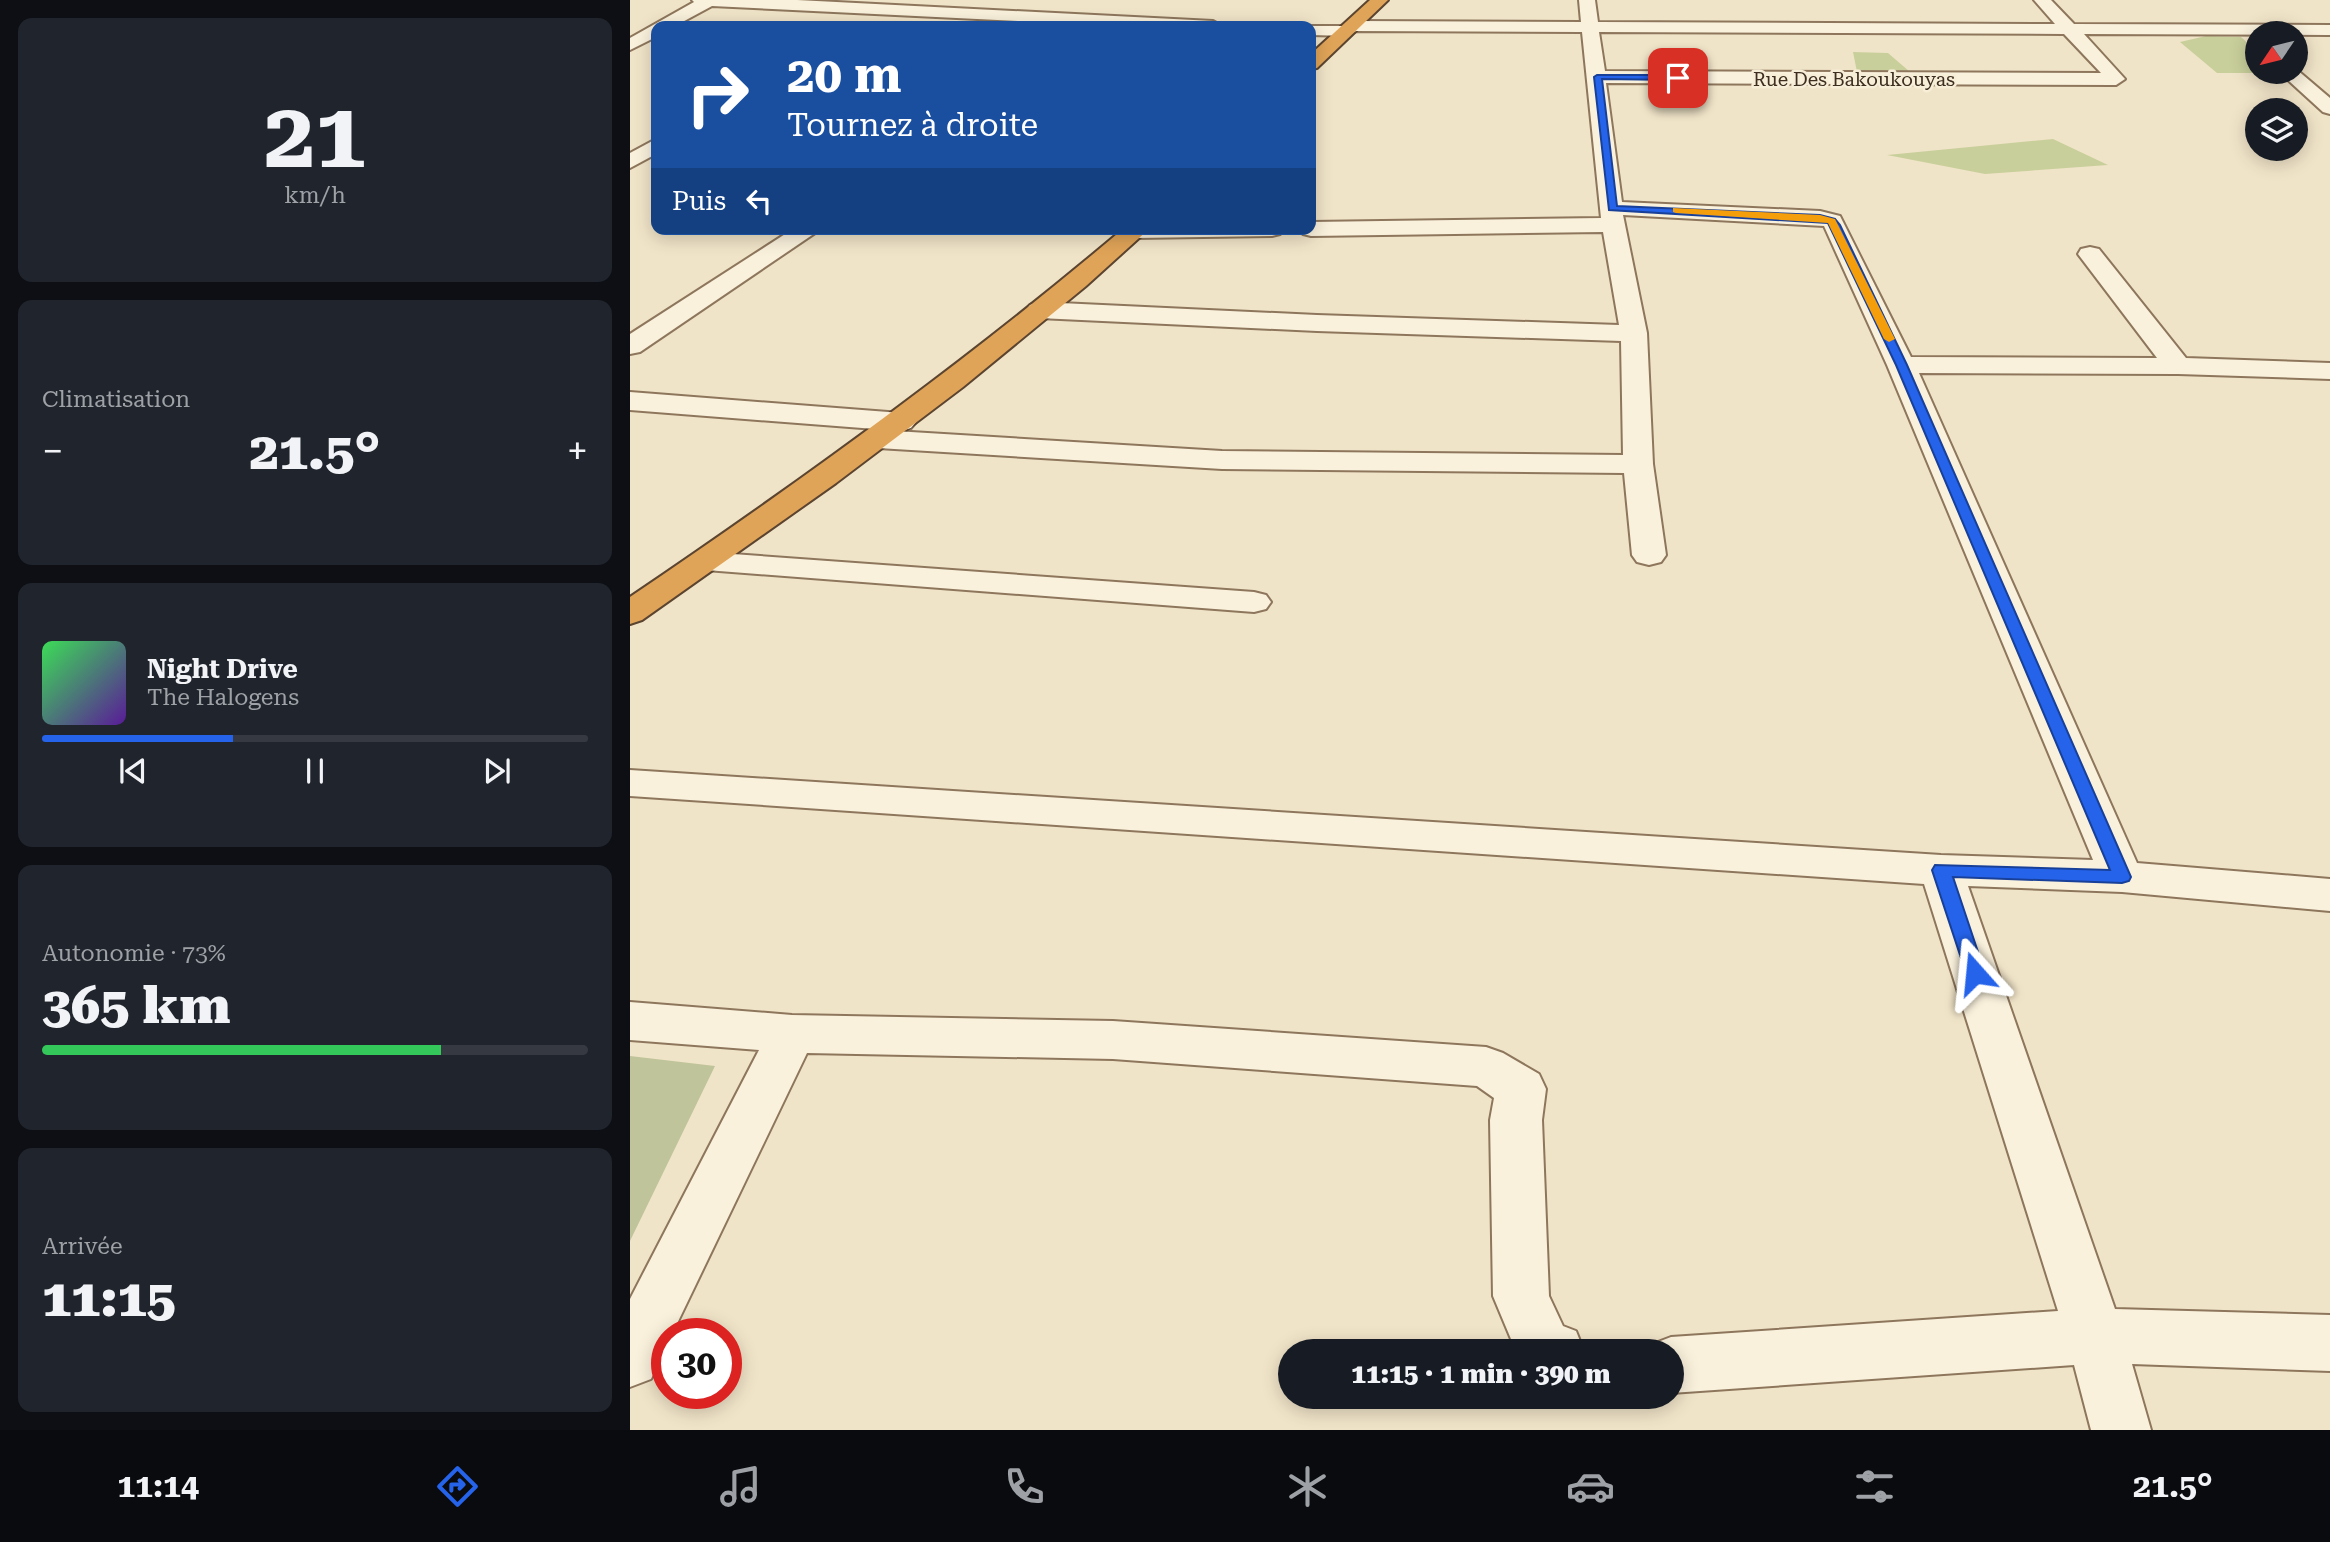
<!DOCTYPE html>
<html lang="fr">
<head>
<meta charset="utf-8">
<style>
	:root { --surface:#171b24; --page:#20242c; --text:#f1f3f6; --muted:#9ea1a6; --line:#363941; --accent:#2563eb }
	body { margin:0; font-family:"Roboto Serif",serif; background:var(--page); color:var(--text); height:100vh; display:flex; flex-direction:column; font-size:26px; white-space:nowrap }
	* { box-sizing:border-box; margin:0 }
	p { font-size:23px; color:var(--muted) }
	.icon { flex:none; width:38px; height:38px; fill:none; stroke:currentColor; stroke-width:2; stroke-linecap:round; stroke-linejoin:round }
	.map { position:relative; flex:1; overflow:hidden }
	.side { display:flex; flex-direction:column; gap:18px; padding:18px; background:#0d0f14; width:630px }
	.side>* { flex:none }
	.hud { position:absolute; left:21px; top:21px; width:665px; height:214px; border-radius:14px; box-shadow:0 4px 18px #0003; background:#1a4fa0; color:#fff; overflow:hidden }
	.needle { width:46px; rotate:235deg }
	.buttons { position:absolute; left:1615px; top:21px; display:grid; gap:14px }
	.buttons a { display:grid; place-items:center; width:63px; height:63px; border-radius:50%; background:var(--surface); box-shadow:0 4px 18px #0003; font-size:35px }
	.speed { position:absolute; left:21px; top:1318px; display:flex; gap:14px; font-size:35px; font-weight:700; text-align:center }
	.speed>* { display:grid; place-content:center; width:91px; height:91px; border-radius:50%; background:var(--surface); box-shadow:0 4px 18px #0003; line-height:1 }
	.speed .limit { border:10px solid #d22; background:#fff; color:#111 }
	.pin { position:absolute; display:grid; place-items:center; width:60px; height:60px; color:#fff; margin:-30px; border-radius:14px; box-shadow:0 4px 10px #0006 }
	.me { position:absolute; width:77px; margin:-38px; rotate:342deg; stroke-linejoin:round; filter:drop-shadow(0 0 5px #0008) }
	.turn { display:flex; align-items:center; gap:24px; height:147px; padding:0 21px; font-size:32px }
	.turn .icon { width:91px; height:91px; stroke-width:2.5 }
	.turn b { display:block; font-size:49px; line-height:60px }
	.then { display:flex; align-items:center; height:66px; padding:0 21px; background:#0003; gap:14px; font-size:26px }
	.big { font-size:52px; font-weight:800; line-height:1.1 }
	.side .tile { flex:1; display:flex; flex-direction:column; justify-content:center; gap:10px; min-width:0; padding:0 24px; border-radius:14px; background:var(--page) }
	.side .dial { align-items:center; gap:0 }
	.dial b { font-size:91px; line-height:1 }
	.song { display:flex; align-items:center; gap:21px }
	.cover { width:84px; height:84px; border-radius:10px; background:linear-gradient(135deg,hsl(130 70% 55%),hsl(270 70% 35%)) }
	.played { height:7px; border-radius:4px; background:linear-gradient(90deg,var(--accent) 35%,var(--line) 35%) }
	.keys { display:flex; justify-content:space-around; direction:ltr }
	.heat { display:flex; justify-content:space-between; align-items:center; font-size:38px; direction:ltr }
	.charge { height:10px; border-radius:5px; background:linear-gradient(90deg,#34c759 73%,var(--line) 0) }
	.trip { position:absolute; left:648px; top:1339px; width:406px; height:70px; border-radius:35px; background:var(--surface); box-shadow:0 4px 18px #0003; font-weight:800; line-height:70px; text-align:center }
	.menu { display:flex; height:112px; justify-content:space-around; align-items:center; background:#090b0e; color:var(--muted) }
	.menu .icon { width:49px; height:49px }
	.menu .on { color:var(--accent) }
	.menu b { font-size:32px; color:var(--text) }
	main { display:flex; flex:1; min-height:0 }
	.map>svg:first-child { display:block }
	.green { fill:#c9cf9b }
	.cemetery { fill:#bfc49a }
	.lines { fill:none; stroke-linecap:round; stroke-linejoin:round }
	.street-casing { stroke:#8d765c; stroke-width:4 }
	.highway-casing { stroke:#5b4430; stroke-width:4 }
	.street { fill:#faf1dc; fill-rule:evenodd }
	.highway { fill:#e0a458; fill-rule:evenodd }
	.route { fill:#2563eb; stroke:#184099; stroke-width:2 }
	.slow { fill:#f59e0b }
	.labels { text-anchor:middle; stroke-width:5; stroke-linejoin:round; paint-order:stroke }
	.far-street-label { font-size:19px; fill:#3d2e20; stroke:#f7eed8 }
</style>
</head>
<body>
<main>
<section class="side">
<div class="tile dial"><b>21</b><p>km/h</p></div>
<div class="tile"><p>Climatisation</p>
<div class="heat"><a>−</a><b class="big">21.5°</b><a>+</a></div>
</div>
<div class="tile">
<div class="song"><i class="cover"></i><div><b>Night Drive</b><p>The Halogens</p></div></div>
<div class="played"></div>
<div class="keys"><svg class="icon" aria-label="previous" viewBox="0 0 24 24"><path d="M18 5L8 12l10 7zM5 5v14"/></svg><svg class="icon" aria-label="pause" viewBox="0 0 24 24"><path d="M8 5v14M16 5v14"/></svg><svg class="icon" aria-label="next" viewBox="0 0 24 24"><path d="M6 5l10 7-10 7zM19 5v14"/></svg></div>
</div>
<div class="tile"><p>Autonomie · 73%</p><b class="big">365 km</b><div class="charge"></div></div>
<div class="tile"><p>Arrivée</p><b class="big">11:15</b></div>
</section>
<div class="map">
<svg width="1700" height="1430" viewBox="0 0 1700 1430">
	<rect width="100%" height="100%" fill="#f0e4c8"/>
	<g class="green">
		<path d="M 1576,36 L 1611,37 L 1627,52 L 1628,72 L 1651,73 L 1587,73 L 1550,42 Z"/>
		<path d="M 1223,52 L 1258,53 L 1287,78 L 1228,77 Z"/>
		<path d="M 1423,139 L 1478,165 L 1355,174 L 1257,155 Z"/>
	</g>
	<path class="cemetery" d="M 0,1056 L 85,1066 L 0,1241 Z"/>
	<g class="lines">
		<g class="street-casing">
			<g id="street">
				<path d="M 62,0 L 167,0 L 583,21 L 592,26 L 488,26 L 82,6 L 45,26 L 26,26 L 26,37 L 0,50 L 0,38 L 64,2 Z"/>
				<path d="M 949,0 L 965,0 L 968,22 L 1425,24 L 1404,0 L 1421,0 L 1444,24 L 1700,25 L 1700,35 L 1454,34 L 1495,79 L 1486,85 L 976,83 L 992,202 L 1190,211 L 1210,216 L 1281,357 L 1527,358 L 1448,254 L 1451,249 L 1460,247 L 1469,249 L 1556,358 L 1700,363 L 1700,379 L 1548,374 L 1289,373 L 1507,863 L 1700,879 L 1700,911 L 1492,892 L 1338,886 L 1485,1309 L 1700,1315 L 1700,1371 L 1502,1364 L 1521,1430 L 1461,1430 L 1444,1365 L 1041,1393 L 1041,1351 L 1018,1351 L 1020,1345 L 1041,1337 L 1428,1311 L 1294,884 L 0,796 L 0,770 L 1311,855 L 1463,860 L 1257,365 L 1194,226 L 993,215 L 1017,333 L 1023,464 L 1036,555 L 1031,562 L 1019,565 L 1007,562 L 1002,555 L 994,473 L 592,469 L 248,448 L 237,445 L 233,439 L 237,433 L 248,430 L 592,451 L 993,455 L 991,341 L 687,331 L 409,318 L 400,315 L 396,310 L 400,305 L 409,302 L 687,315 L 989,325 L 973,232 L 681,236 L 673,234 L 669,229 L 681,229 L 681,222 L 971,218 L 952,32 L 726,31 L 717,36 L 681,35 L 681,26 L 675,26 L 716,26 L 724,21 L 951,22 ZM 969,32 L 1434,34 L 1471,73 L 975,71 Z"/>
				<path d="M 1666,69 L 1700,98 L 1700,114 L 1693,112 L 1649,72 L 1666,72 Z"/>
				<path d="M 26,139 L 26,154 L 0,168 L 0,153 Z"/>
				<path d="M 163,229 L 191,229 L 10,352 L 0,354 L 0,334 Z"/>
				<path d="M 494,229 L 654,229 L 650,234 L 642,236 L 505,238 L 497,236 Z"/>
				<path d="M 0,392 L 271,413 L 281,416 L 286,422 L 281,428 L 271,431 L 0,410 Z"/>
				<path d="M 75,552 L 624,592 L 636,595 L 641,602 L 636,609 L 624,612 L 63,569 L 58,562 L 63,555 Z"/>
				<path d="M 0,1002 L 162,1015 L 483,1021 L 856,1047 L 873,1053 L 909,1074 L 916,1089 L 912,1120 L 919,1296 L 933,1326 L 946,1331 L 954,1351 L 886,1351 L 863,1296 L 860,1120 L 864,1098 L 847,1086 L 483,1059 L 177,1053 L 42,1334 L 37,1334 L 37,1345 L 21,1379 L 0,1387 L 0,1299 L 129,1050 L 0,1040 Z"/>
			</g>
		</g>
		<g class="highway-casing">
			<g id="highway">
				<path d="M 740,0 L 758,0 L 687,68 L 681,69 L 681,54 Z"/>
				<path d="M 493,229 L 519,229 L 456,286 L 333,387 L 206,483 L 12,620 L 0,624 L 0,597 C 170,482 336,362 493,229 Z"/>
			</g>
		</g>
		<use href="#street" class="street"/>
		<use href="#highway" class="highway"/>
	</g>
	<path class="route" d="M 967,75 L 1048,75 L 1052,78 L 1048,80 L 972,79 L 987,206 L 1190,215 L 1205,219 L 1210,225 L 1277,365 L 1501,877 L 1499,881 L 1492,883 L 1323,877 L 1355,973 L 1352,979 L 1345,981 L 1339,979 L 1336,973 L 1302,870 L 1305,865 L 1480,870 L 1266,365 L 1198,223 L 979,210 L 964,77 Z"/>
	<path class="slow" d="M 1043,208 L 1190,215 L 1205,219 L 1265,339 L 1259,342 L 1254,339 L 1198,223 L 1046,213 L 1043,212 Z"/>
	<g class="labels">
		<g class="far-street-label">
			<text x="1224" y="86">Rue Des Bakoukouyas</text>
		</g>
	</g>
</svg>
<div class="buttons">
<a><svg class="needle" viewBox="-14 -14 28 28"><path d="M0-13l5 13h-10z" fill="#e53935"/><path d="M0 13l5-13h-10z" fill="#9ea1a6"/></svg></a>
<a><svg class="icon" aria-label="layers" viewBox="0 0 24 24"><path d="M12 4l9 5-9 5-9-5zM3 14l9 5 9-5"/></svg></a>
</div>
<div class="speed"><div class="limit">30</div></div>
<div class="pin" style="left:1048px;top:78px;background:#d93025"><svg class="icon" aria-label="arrive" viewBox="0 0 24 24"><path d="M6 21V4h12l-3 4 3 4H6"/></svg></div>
<svg class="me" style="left:1345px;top:973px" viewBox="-20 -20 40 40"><path d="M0-17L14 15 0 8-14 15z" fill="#2563eb" stroke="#fff" stroke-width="4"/></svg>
<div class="trip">11:15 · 1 min · 390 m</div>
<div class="hud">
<div class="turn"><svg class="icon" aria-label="right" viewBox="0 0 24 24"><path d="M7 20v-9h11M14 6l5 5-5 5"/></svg><div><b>20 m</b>Tournez à droite</div></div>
<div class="then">Puis<svg class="icon" aria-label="left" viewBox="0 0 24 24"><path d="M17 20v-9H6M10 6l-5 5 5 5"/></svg></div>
</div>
</div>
</main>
<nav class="menu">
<b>11:14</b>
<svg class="icon on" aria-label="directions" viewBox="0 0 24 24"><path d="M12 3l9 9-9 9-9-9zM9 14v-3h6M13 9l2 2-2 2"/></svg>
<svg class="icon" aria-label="music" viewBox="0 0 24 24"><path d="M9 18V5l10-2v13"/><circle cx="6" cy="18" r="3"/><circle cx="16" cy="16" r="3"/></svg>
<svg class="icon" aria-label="phone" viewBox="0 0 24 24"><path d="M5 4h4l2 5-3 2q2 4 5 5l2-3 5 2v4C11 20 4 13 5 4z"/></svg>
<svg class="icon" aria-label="climate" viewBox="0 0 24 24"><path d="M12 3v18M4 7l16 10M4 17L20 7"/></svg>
<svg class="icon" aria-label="car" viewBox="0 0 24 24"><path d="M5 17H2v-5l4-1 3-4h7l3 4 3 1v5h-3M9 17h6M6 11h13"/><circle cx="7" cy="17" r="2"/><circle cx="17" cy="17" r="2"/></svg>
<svg class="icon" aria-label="filters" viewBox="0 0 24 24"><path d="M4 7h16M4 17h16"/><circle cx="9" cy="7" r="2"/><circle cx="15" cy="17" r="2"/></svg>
<b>21.5°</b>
</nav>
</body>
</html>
